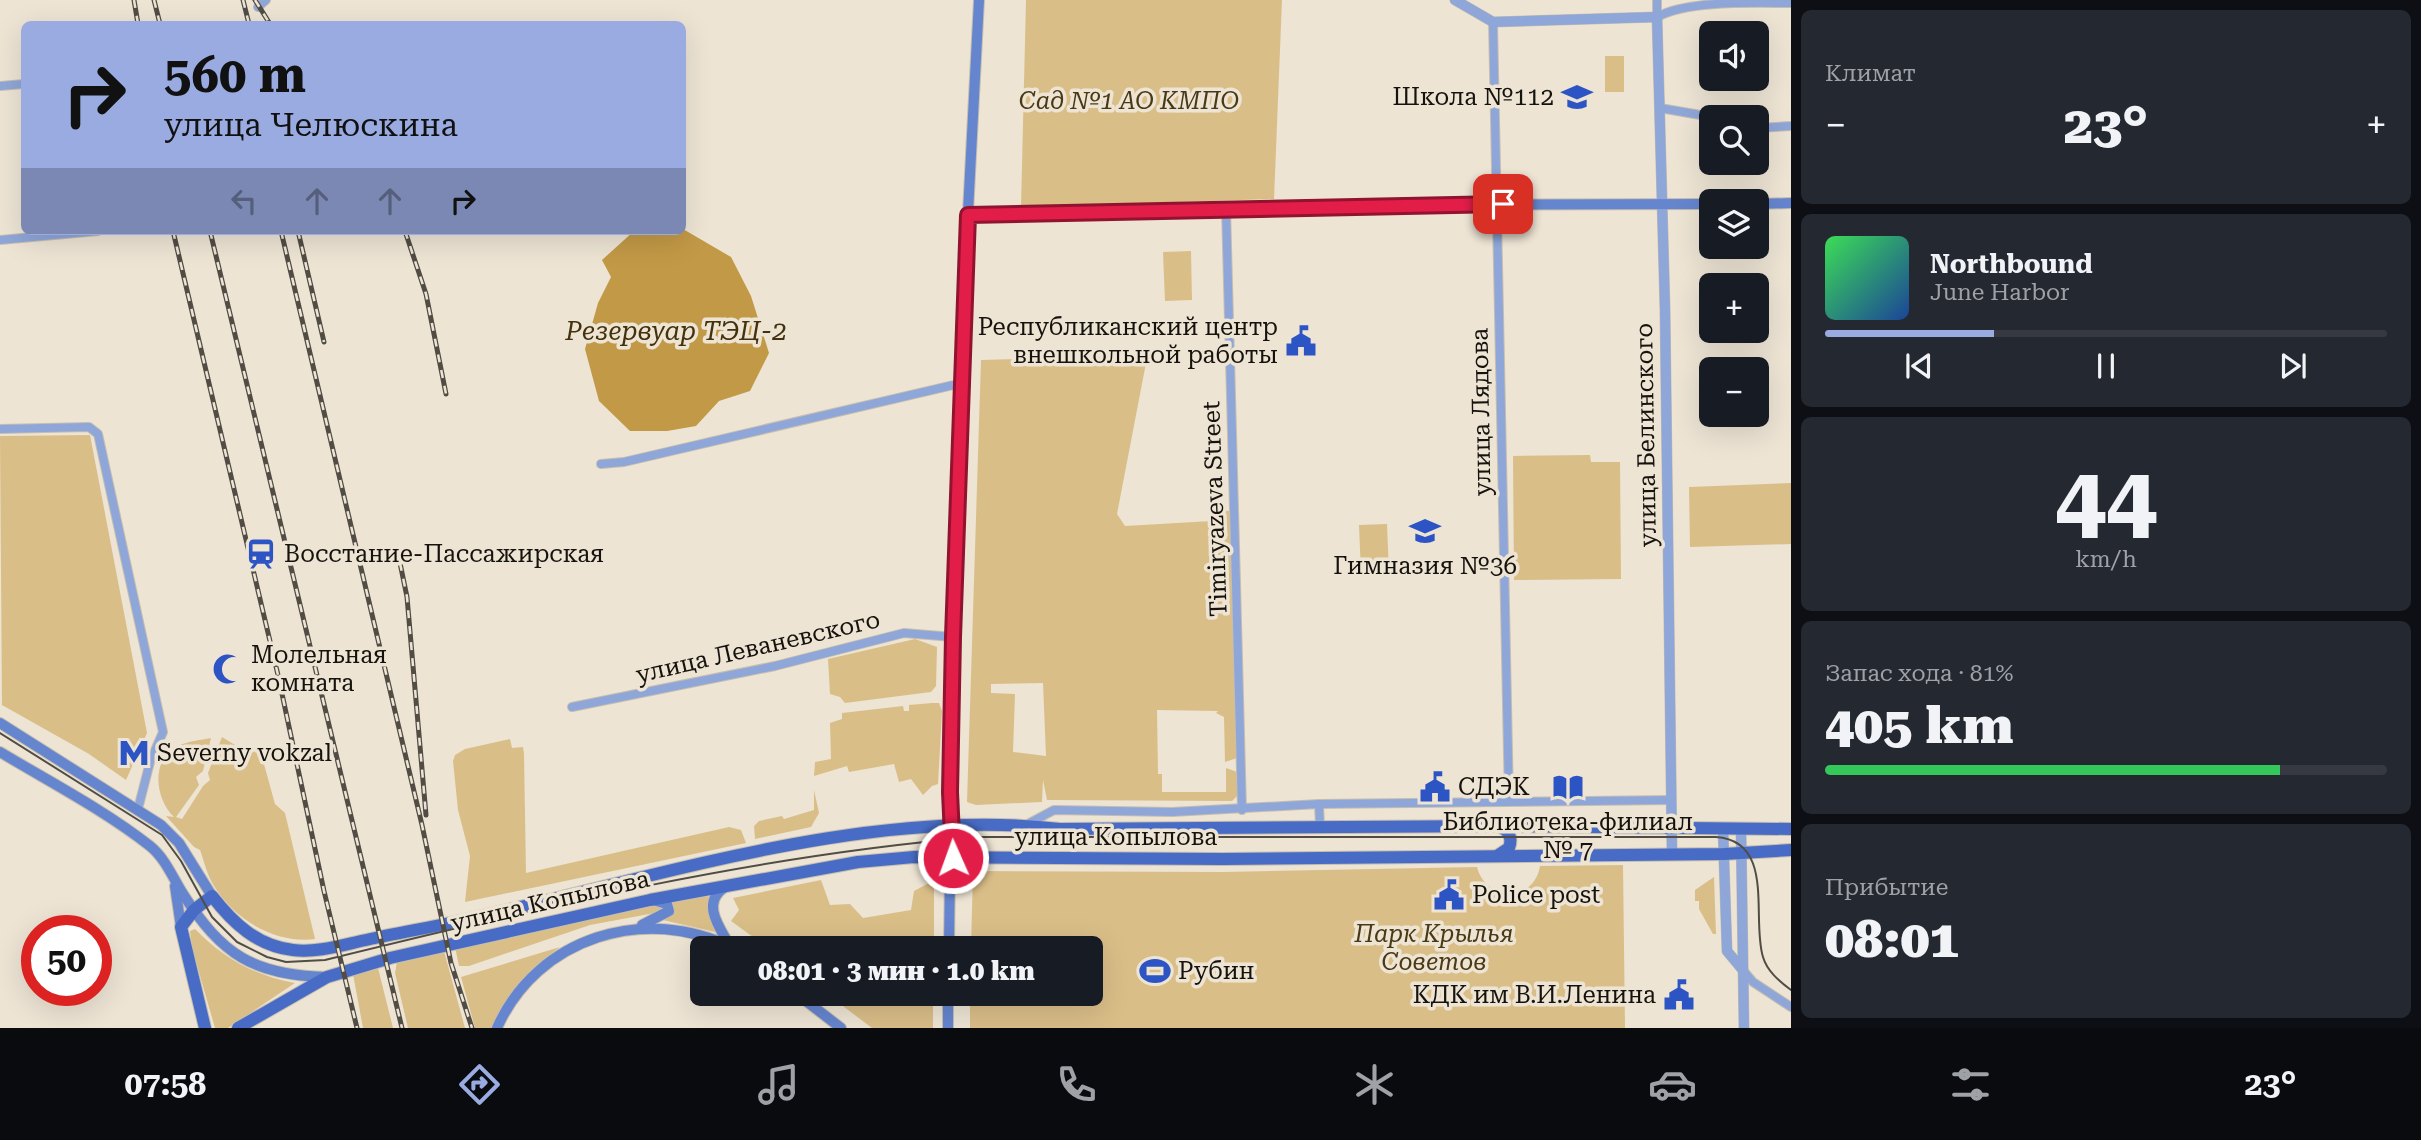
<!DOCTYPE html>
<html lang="ru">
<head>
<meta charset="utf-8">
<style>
	:root { --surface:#171b24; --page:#242831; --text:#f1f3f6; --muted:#9ea1a6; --line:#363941; --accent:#99abe0 }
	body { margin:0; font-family:"Roboto Serif",serif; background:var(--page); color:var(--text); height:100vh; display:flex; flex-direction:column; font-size:26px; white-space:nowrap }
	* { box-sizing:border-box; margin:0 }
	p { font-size:23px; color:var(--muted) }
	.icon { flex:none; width:38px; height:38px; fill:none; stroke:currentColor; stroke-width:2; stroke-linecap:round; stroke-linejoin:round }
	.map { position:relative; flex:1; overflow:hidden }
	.drawer { display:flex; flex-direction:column; gap:10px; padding:10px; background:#0d0f14; width:630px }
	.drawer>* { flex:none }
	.hud { position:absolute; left:21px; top:21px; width:665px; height:214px; border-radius:10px; box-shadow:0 7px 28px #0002; background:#99abe0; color:#111; overflow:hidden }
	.buttons { position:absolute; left:1699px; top:21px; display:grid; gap:14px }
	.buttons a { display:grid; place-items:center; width:70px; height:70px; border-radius:10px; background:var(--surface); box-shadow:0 7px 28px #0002; font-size:35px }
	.speed { position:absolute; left:21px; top:915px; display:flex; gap:14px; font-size:35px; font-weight:700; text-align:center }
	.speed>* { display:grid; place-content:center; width:91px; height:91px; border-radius:50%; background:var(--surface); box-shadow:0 7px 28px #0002; line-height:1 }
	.speed .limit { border:10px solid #d22; background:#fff; color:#111 }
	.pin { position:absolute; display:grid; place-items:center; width:60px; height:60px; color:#fff; margin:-30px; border-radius:14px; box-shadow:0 4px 10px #0006 }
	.me { position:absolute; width:77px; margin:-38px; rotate:358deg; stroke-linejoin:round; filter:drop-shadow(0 0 5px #0008) }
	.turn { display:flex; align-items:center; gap:24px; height:147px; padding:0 28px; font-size:32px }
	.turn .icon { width:91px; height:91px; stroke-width:2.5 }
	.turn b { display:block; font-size:49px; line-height:60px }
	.lanes { display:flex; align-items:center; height:66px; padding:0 28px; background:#0003; justify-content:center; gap:35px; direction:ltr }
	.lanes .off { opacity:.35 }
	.big { font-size:52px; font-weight:800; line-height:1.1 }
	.drawer .tile { flex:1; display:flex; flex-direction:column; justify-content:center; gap:10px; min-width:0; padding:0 24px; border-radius:10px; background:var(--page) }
	.drawer .dial { align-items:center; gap:0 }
	.dial b { font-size:91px; line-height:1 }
	.song { display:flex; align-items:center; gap:21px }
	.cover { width:84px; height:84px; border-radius:10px; background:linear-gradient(135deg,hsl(130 70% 55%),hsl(220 70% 35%)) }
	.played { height:7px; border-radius:4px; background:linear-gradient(90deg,var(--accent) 30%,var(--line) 30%) }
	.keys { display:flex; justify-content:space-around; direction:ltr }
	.heat { display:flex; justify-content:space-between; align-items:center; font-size:38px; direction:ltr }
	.charge { height:10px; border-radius:5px; background:linear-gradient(90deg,#34c759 81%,var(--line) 0) }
	.trip { position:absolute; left:690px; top:936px; width:413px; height:70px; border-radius:10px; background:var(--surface); box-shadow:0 7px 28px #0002; font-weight:800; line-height:70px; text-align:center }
	.dock { display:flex; height:112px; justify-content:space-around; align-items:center; background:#090b0e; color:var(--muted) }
	.dock .icon { width:49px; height:49px }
	.dock .current { color:var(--accent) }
	.dock b { font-size:32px; color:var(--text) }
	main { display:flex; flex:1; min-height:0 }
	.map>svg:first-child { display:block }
	.green { fill:#dabe88; fill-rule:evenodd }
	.water { fill:#c29946 }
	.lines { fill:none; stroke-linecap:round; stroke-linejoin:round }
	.minor-casing { stroke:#c6beb0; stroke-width:10 }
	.tertiary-casing { stroke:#c6beb0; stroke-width:11 }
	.secondary-casing { stroke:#c6beb0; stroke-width:12 }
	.primary-casing { stroke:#c6beb0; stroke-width:14 }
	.minor { stroke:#8fa6d8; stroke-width:8 }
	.tertiary { stroke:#8fa6d8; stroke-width:10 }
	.secondary { stroke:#6585ce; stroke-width:10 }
	.primary { stroke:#486cc6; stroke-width:12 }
	.tram { stroke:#514d45; stroke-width:2 }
	.rail-casing { stroke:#514d45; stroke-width:5 }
	.rail { stroke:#ede4d4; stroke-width:2.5; stroke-dasharray:8; stroke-linecap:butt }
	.route-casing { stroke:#92132f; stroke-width:18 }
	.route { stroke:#e11d48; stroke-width:12 }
	.labels { text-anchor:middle; stroke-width:7; stroke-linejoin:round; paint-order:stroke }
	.poi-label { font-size:24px; fill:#16130e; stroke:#ede4d4; text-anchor:start }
	.park-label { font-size:24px; font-style:italic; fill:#4a3915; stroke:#ede4d4 }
	.street-label { font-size:24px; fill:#16130e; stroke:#ede4d4 }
	.water-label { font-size:26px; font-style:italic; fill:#43320d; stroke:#ede4d4 }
</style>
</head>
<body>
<main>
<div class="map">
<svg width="1791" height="1028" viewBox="0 0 1791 1028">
	<rect width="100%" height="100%" fill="#ede4d4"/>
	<g class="green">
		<path d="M 1026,0 L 1282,0 L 1274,199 L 1021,207 Z"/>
		<rect x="1605" y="56" width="19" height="36"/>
		<path d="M 1191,251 L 1192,300 L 1165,301 L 1163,252 Z"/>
		<path d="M 1132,356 L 1146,363 L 1117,514 L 1125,526 L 1212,521 L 1212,509 L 1229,511 L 1230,516 L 1237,758 L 1225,762 L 1224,717 L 1216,713 L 1218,711 L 1157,710 L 1158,774 L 1162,774 L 1162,792 L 1226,792 L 1226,768 L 1237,772 L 1238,795 L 1232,801 L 1047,800 L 1043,780 L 1042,802 L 976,805 L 967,802 L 981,360 ZM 1043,683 L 1046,756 L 1013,752 L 1015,694 L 991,693 L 991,684 Z"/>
		<path d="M 90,435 L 147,733 L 126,780 L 89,754 L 2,705 L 0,436 Z"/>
		<path d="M 1590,455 L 1591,462 L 1620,462 L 1621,579 L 1514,580 L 1513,456 Z"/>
		<path d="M 1791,483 L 1791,544 L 1690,547 L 1689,487 Z"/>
		<path d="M 1387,524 L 1389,573 L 1361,574 L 1359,525 Z"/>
		<path d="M 915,639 L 937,647 L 936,686 L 931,692 L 845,703 L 840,697 L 830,694 L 828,659 Z"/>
		<path d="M 932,703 L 939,703 L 942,711 L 938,784 L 932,786 L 923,795 L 911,779 L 899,782 L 894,764 L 849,772 L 847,766 L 814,776 L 815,762 L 831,759 L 830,723 L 842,719 L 842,713 L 903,706 L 904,711 L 909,711 L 909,705 Z"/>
		<path d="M 222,737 L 240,748 L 259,746 L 275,804 L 285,813 L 315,939 C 275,944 235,920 214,886 C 207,875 204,861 200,850 L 194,847 L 166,816 L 174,817 C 155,799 150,759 178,746 C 188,741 201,740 211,738 L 203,771 L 196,777 L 199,785 L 176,817 L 182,819 L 203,786 L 210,780 L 208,773 Z"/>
		<path d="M 510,739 L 512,748 L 523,747 L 524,754 L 526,873 L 729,827 L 741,830 L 746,843 L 465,902 L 470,856 L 458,810 L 453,761 L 455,755 L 465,749 Z"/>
		<path d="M 814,790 L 819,813 L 811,827 L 755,839 L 754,826 L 759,821 L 782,816 L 784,819 L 814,810 Z"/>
		<path d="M 1623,865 L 1625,1028 L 970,1028 L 970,994 L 1090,994 L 1090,948 L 971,948 L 973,873 L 977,871 L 1223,872 L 1477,867 C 1486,902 1534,903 1540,866 Z"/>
		<path d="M 1714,877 L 1716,934 L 1713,934 L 1699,909 L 1699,901 L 1695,901 L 1695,890 Z"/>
		<path d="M 821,880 L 830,905 L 850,904 L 863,918 L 911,910 L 914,891 L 931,882 L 934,887 L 934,948 L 768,948 L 731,921 L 739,910 L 733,898 Z"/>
		<path d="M 712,896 L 720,933 L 658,919 L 673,910 L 672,900 Z"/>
		<path d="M 649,904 L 665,906 L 660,912 L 590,925 L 469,966 L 459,966 L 455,947 Z"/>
		<path d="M 195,929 C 223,958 255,976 295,983 L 228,1028 L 215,1028 L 192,948 L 190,931 Z"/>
		<path d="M 560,947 C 531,969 506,995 491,1028 L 475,1028 L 461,977 Z"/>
		<path d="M 444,951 L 465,1028 L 408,1028 L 395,973 L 397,962 Z"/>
		<path d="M 378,968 L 393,1028 L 363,1028 L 353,974 Z"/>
		<path d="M 827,994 L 933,994 L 933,1028 L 872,1028 Z"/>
	</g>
	<path class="water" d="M 683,229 L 731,257 L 751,296 L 769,353 L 750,391 L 719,401 L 696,426 L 667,431 L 630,431 L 599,401 L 585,349 L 598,303 L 611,277 L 602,260 L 634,231 Z"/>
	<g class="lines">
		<g class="minor-casing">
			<g id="minor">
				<path d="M 1657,0 L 1657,17"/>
				<path d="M 258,7 L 266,0"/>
				<path d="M 1657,17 C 1688,0 1754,3 1791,3"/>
				<path d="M 1493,22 L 1509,801"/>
				<path d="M 0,86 L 24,84"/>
				<path d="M 1660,108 L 1712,117"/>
				<path d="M 1757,128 L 1791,126"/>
				<path d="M 1226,208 L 1242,810"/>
				<path d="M 0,240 L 98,231"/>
				<path d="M 0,429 L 89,427 L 98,434 L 163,732 L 150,762 L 138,809"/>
				<path d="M 601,464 L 624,462 L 962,383"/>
				<path d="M 572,707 L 775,666 L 904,633 L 953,637"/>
				<path d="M 1319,804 L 1320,827"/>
				<path d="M 1026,825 L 1054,810 L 1172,812 L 1319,804 L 1671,800"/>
				<path d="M 1742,969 L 1753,982 L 1791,1007"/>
			</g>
		</g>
		<g class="tertiary-casing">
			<g id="tertiary">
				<path d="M 1455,0 L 1493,22 L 1657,17 L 1665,309 L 1672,853"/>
				<path d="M 1723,829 L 1727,951 L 1742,969"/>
				<path d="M 1741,829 L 1744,1028"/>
			</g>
		</g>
		<g class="secondary-casing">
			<g id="secondary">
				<path d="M 1757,204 L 1791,203"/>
				<path d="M 968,215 L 1331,205 L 1712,204"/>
				<path d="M 0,723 L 161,825 L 179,843 L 212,896"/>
				<path d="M 0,752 C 50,782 104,810 150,846 C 165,858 173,878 183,894 C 222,955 253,975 327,977"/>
				<path d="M 175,886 L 181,927"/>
				<path d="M 725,887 C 700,903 720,928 731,948"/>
				<path d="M 642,925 L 669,911 L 667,904 L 653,900"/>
				<path d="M 949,948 L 953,637 L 967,232 L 979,0"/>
				<path d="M 797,994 L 841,1028"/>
				<path d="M 497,1028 C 537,937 646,904 733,948"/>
				<path d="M 948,1028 L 948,994"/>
			</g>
		</g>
		<g class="primary-casing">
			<g id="primary">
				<path d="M 1496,826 C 1508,828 1513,837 1509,848 L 1497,856"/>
				<path d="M 205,1028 L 181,927 L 194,910 L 212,896 C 233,923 257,946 293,950 C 317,953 342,945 366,940 C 408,931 450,924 491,914 C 670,873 876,807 1060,829 L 1496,826 L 1791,829"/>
				<path d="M 238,1028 L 327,977 L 390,958 L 650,900 L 858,862 L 914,857 L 1223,859 L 1724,854 L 1791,850"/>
			</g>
		</g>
		<use href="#minor" class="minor"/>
		<use href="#tertiary" class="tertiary"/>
		<use href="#secondary" class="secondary"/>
		<use href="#primary" class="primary"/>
		<path class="tram" d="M 0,733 L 162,835 L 181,861 L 212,917 L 237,942 L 267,957 L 286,962 L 325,960 C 540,907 757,855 978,837 L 1716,837 C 1776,841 1751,919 1763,957 C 1767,971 1779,981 1791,990"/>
		<g class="rail-casing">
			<g id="rail">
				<path d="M 134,0 L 138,24"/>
				<path d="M 154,0 L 160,24"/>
				<path d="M 243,0 L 249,24"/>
				<path d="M 255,0 L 270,24"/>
				<path d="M 173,231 L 278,675 L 324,891 L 357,1028"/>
				<path d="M 210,231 L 402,1028"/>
				<path d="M 281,231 L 422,825 L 451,963 L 472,1028"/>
				<path d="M 298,231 L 324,342"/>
				<path d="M 405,231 L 426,294 L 446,394"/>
				<path d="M 400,563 L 407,597 L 426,815"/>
			</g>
		</g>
		<use href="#rail" class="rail"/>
	</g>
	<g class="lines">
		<g class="route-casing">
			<path id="route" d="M 953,858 L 950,792 L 953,637 L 968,215 L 1503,204"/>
		</g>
		<use href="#route" class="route"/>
	</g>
	<defs>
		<g id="school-bare" transform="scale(2.415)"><path d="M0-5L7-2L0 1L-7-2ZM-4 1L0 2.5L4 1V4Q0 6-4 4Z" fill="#2d54c4" stroke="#ede4d4" stroke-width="2.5" paint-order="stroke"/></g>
		<g id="civic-bare" transform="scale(2.415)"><path d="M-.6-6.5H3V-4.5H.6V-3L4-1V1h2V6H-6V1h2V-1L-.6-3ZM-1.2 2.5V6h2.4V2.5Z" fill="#2d54c4" stroke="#ede4d4" stroke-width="2.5" paint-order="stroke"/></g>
		<g id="station-bare" transform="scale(2.415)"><path d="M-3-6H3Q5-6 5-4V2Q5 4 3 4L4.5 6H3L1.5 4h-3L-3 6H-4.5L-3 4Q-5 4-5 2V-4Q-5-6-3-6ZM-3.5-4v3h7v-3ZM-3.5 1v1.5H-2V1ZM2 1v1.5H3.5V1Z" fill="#2d54c4" stroke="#ede4d4" stroke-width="2.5" paint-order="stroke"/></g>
		<g id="mosque-bare" transform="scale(2.415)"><path d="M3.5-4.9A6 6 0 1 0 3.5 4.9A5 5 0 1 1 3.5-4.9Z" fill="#2d54c4" stroke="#ede4d4" stroke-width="2.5" paint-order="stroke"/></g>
		<g id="metro-bare" transform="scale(2.415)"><path d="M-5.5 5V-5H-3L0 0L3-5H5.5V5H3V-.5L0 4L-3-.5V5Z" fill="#2d54c4" stroke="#ede4d4" stroke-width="2.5" paint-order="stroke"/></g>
		<g id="library-bare" transform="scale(2.415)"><path d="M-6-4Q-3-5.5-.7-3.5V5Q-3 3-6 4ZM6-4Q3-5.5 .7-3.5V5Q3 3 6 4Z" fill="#2d54c4" stroke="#ede4d4" stroke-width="2.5" paint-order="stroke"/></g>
		<g id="stadium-bare" transform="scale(2.415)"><path d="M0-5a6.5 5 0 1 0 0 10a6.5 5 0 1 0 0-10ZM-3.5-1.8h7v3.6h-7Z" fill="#2d54c4" stroke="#ede4d4" stroke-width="2.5" paint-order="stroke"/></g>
	</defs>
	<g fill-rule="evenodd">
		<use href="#school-bare" x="1577" y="97"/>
		<use href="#civic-bare" x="1301" y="341"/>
		<use href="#school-bare" x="1425" y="531"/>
		<use href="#station-bare" x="261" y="554"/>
		<use href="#mosque-bare" x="228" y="669"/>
		<use href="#metro-bare" x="134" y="753"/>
		<use href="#civic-bare" x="1435" y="787"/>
		<use href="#library-bare" x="1568" y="787"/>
		<use href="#civic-bare" x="1449" y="895"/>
		<use href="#stadium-bare" x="1155" y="971"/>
		<use href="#civic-bare" x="1679" y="995"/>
	</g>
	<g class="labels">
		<g class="poi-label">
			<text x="1554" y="105" text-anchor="end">Школа №112</text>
			<text x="1278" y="335" text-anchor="end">Республиканский центр<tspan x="1278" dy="28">внешкольной работы</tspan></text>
			<text x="284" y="562">Восстание-Пассажирская</text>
			<text x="1425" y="574" text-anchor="middle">Гимназия №36</text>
			<text x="251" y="663">Молельная<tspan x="251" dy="28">комната</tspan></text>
			<text x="157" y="761">Severny vokzal</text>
			<text x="1458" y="795">СДЭК</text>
			<text x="1568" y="830" text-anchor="middle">Библиотека-филиал<tspan x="1568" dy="28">№ 7</tspan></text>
			<text x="1472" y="903">Police post</text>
			<text x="1178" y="979">Рубин</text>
			<text x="1656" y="1003" text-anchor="end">КДК им В.И.Ленина</text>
		</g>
		<g class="park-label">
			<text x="1129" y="109">Сад №1 АО КМПО</text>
			<text x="1434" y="942">Парк Крылья<tspan x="1434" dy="28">Советов</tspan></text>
		</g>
		<g class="street-label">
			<text transform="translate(1481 412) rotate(-91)" y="8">улица Лядова</text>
			<text transform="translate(1646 435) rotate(-91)" y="8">улица Белинского</text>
			<text transform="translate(1215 509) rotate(-92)" y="8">Timiryazeva Street</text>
			<text transform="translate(758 647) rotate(-13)" y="8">улица Леваневского</text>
			<text x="1116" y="845">улица Копылова</text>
			<text transform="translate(550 901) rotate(-13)" y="8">улица Копылова</text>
		</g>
		<g class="water-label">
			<text x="676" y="340">Резервуар ТЭЦ-2</text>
		</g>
	</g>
</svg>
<div class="buttons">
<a><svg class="icon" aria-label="sound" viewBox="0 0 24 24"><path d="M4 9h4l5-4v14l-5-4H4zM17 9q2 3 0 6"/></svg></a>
<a><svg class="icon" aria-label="search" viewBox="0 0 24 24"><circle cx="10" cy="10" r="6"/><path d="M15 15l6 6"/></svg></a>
<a><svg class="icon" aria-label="layers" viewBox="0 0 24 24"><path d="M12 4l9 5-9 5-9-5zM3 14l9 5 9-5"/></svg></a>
<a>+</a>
<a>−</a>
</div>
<div class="speed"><div class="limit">50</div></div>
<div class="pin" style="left:1503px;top:204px;background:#d93025"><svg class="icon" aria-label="arrive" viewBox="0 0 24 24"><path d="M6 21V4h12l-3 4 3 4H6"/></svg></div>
<svg class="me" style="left:953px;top:858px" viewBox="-20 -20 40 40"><circle r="17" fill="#e11d48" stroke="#fff" stroke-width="3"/><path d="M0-11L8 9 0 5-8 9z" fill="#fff"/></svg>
<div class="trip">08:01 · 3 мин · 1.0 km</div>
<div class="hud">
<div class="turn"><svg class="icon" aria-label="right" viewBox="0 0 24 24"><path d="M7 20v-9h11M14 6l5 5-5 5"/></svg><div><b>560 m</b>улица Челюскина</div></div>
<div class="lanes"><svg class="icon off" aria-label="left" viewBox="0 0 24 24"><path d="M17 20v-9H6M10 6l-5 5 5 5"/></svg><svg class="icon off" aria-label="ahead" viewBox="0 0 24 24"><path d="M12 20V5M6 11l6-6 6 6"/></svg><svg class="icon off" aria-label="ahead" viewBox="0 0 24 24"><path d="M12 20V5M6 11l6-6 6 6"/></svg><svg class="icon" aria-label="right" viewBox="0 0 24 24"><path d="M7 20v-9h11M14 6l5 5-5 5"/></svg></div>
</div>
</div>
<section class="drawer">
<div class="tile"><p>Климат</p>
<div class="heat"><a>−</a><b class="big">23°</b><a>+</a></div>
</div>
<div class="tile">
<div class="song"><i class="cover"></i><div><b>Northbound</b><p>June Harbor</p></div></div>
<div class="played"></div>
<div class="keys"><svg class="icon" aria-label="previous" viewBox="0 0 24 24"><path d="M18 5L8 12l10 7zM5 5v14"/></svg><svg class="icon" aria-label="pause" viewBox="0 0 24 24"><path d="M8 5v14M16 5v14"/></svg><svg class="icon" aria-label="next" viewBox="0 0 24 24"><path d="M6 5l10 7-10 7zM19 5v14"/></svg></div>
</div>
<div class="tile dial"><b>44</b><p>km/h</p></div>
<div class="tile"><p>Запас хода · 81%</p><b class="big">405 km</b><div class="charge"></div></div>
<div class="tile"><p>Прибытие</p><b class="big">08:01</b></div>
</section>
</main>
<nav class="dock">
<b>07:58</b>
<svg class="icon current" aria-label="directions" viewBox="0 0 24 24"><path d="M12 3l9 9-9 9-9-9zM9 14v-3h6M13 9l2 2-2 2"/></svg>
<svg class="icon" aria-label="music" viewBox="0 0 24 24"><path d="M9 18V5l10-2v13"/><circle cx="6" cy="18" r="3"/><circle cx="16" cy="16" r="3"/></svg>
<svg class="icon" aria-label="phone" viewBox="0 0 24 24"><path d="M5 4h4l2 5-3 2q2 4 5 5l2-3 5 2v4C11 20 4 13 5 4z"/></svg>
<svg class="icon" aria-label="climate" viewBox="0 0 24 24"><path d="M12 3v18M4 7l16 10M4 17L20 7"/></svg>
<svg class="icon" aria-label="car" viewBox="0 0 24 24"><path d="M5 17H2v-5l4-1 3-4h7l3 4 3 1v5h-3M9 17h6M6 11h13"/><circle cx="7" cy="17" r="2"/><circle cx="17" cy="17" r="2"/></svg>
<svg class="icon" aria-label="filters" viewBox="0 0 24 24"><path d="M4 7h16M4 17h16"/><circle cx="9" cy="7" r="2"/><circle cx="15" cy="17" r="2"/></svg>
<b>23°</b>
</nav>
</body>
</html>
